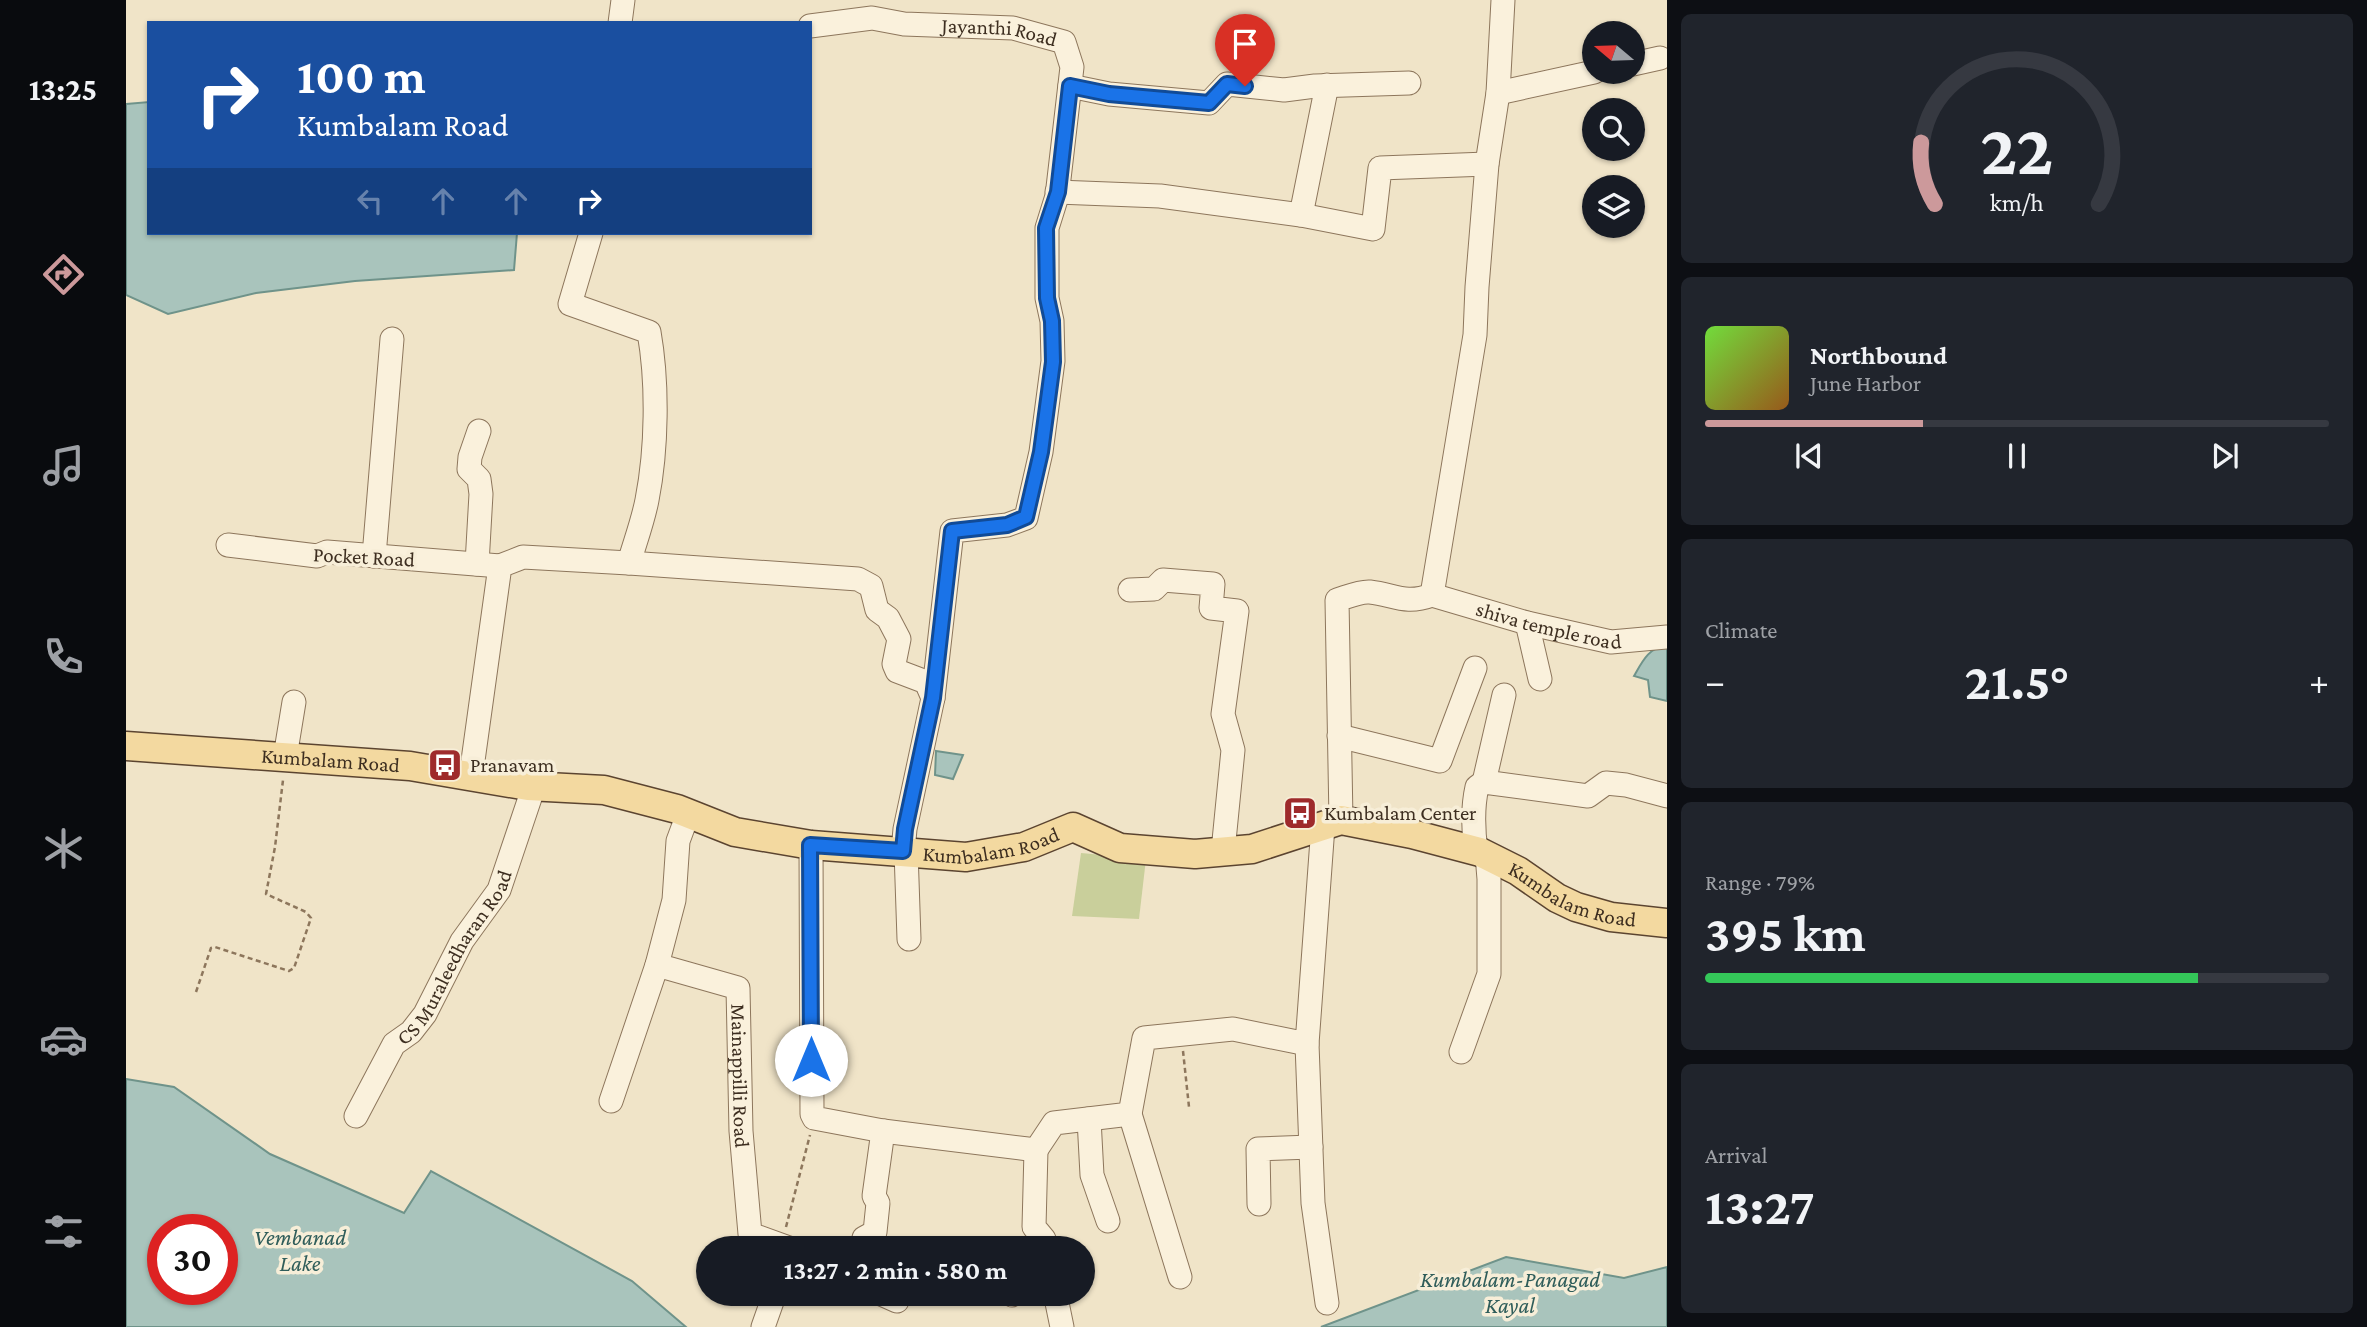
<!DOCTYPE html>
<html lang="en">
<head>
<meta charset="utf-8">
<style>
	:root { --surface:#171b24; --page:#20242c; --text:#f1f3f6; --muted:#9ea1a6; --line:#363941; --accent:#cc999b }
	body { margin:0; font-family:"Crimson Pro",serif; background:var(--page); color:var(--text); height:100vh; display:flex; flex-direction:column; font-size:26px; white-space:nowrap }
	* { box-sizing:border-box; margin:0 }
	p { font-size:23px; color:var(--muted) }
	.icon { flex:none; width:38px; height:38px; fill:none; stroke:currentColor; stroke-width:2; stroke-linecap:round; stroke-linejoin:round }
	.map { position:relative; flex:1; overflow:hidden }
	.side { display:flex; flex-direction:column; gap:14px; padding:14px; background:#0d0f14; width:700px }
	.side>* { flex:none }
	.guide { position:absolute; left:21px; top:21px; width:665px; height:214px; border-radius:0px; box-shadow:0 2px 5px #0004; background:#1a4fa0; color:#fff; overflow:hidden }
	.needle { width:46px; rotate:289deg }
	.tools { position:absolute; left:1456px; top:21px; display:grid; gap:14px }
	.tools a { display:grid; place-items:center; width:63px; height:63px; border-radius:50%; background:var(--surface); box-shadow:0 2px 5px #0004; font-size:35px }
	.speed { position:absolute; left:21px; top:1214px; display:flex; gap:14px; font-size:35px; font-weight:700; text-align:center }
	.speed>* { display:grid; place-content:center; width:91px; height:91px; border-radius:50%; background:var(--surface); box-shadow:0 2px 5px #0004; line-height:1 }
	.speed .limit { border:10px solid #d22; background:#fff; color:#111 }
	.pin { position:absolute; display:grid; place-items:center; width:60px; height:60px; color:#fff; margin:-72px -30px; border-radius:50% 50% 50% 0; rotate:-45deg; box-shadow:0 0 7px #0007 }
	.pin .icon { rotate:45deg }
	.me { position:absolute; width:77px; margin:-38px; rotate:0deg; stroke-linejoin:round; filter:drop-shadow(0 0 5px #0008) }
	.turn { display:flex; align-items:center; gap:24px; height:147px; padding:0 35px; font-size:32px }
	.turn .icon { width:91px; height:91px; stroke-width:2.5 }
	.turn b { display:block; font-size:49px; line-height:60px }
	.lanes { display:flex; align-items:center; height:66px; padding:0 35px; background:#0003; justify-content:center; gap:35px; direction:ltr }
	.lanes .off { opacity:.35 }
	.big { font-size:52px; font-weight:700; line-height:1.1 }
	.side .widget { flex:1; display:flex; flex-direction:column; justify-content:center; gap:10px; min-width:0; padding:0 24px; border-radius:10px; background:var(--page) }
	.side .dial { align-items:center; gap:0 }
	.dial svg { height:182px; overflow:visible; fill:none; stroke:var(--line); stroke-width:7; stroke-linecap:round; text-anchor:middle }
	.dial text { fill:var(--text); stroke:none }
	.song { display:flex; align-items:center; gap:21px }
	.cover { width:84px; height:84px; border-radius:10px; background:linear-gradient(135deg,hsl(100 70% 55%),hsl(30 70% 35%)) }
	.played { height:7px; border-radius:4px; background:linear-gradient(90deg,var(--accent) 35%,var(--line) 35%) }
	.keys { display:flex; justify-content:space-around; direction:ltr }
	.heat { display:flex; justify-content:space-between; align-items:center; font-size:38px; direction:ltr }
	.charge { height:10px; border-radius:5px; background:linear-gradient(90deg,#34c759 79%,var(--line) 0) }
	.trip { position:absolute; left:570px; top:1236px; width:399px; height:70px; border-radius:35px; background:var(--surface); box-shadow:0 2px 5px #0004; font-weight:700; line-height:70px; text-align:center }
	main { display:flex; flex:1; min-height:0 }
	.tab-bar { display:flex; flex-direction:column; width:126px; justify-content:space-around; align-items:center; background:#090b0e; color:var(--muted) }
	.tab-bar .icon { width:49px; height:49px }
	.tab-bar .current { color:var(--accent) }
	.tab-bar b { font-size:32px; color:var(--text) }
	.map>svg:first-child { display:block }
	.green { fill:#c9cf9b }
	.water { fill:#a9c4bc; stroke:#6f938a; stroke-width:2; fill-rule:evenodd }
	.lines { fill:none; stroke-linecap:round; stroke-linejoin:round }
	.minor-casing { stroke:#8d765c; stroke-width:25 }
	.major-casing { stroke:#5b4430; stroke-width:31 }
	.path { stroke:#8d765c; stroke-width:2.5; stroke-dasharray:5 3.5; stroke-linecap:butt }
	.minor { stroke:#faf1dc; stroke-width:23 }
	.major { stroke:#f3d9a0; stroke-width:28 }
	.route-casing { stroke:#114b97; stroke-width:18 }
	.route { stroke:#1a73e8; stroke-width:12 }
	.labels { text-anchor:middle; stroke-width:7; stroke-linejoin:round; paint-order:stroke }
	.street-label { font-size:21px; fill:#3d2e20; stroke:#f7eed8 }
	.poi-label { font-size:21px; fill:#3d2e20; stroke:#f7eed8; text-anchor:start }
	.water-label { font-size:23px; font-style:italic; fill:#2f5d5a; stroke:#f7eed8 }
</style>
</head>
<body>
<main>
<nav class="tab-bar">
<b>13:25</b>
<svg class="icon current" aria-label="directions" viewBox="0 0 24 24"><path d="M12 3l9 9-9 9-9-9zM9 14v-3h6M13 9l2 2-2 2"/></svg>
<svg class="icon" aria-label="music" viewBox="0 0 24 24"><path d="M9 18V5l10-2v13"/><circle cx="6" cy="18" r="3"/><circle cx="16" cy="16" r="3"/></svg>
<svg class="icon" aria-label="phone" viewBox="0 0 24 24"><path d="M5 4h4l2 5-3 2q2 4 5 5l2-3 5 2v4C11 20 4 13 5 4z"/></svg>
<svg class="icon" aria-label="climate" viewBox="0 0 24 24"><path d="M12 3v18M4 7l16 10M4 17L20 7"/></svg>
<svg class="icon" aria-label="car" viewBox="0 0 24 24"><path d="M5 17H2v-5l4-1 3-4h7l3 4 3 1v5h-3M9 17h6M6 11h13"/><circle cx="7" cy="17" r="2"/><circle cx="17" cy="17" r="2"/></svg>
<svg class="icon" aria-label="filters" viewBox="0 0 24 24"><path d="M4 7h16M4 17h16"/><circle cx="9" cy="7" r="2"/><circle cx="15" cy="17" r="2"/></svg>
</nav>
<div class="map">
<svg width="1541" height="1327" viewBox="0 0 1541 1327">
	<rect width="100%" height="100%" fill="#f0e4c8"/>
	<path class="green" d="M 955,853 L 1020,859 L 1013,919 L 946,916 Z"/>
	<g class="water">
		<path d="M 23,102 L 23,233 L 391,233 L 388,270 L 229,281 L 130,293 L 42,314 L 0,295 L 0,104 Z"/>
		<path d="M 1541,645 L 1541,701 L 1524,697 L 1522,680 L 1508,676 C 1516,662 1523,647 1541,645 Z"/>
		<path d="M 810,751 L 837,755 L 827,779 L 809,775 Z"/>
		<path d="M 0,1079 L 48,1087 L 144,1154 L 278,1213 L 305,1171 L 506,1281 L 560,1327 L 0,1327 ZM 96,1230 L 96,1290 L 37,1290 L 37,1230 Z"/>
		<path d="M 1380,1257 L 1498,1278 L 1541,1267 L 1541,1327 L 1195,1327 Z"/>
	</g>
	<g class="lines">
		<g class="minor-casing">
			<g id="minor">
				<path d="M 494,23 L 497,0"/>
				<path id="s1" d="M 684,26 L 746,18 L 778,24 L 887,28 L 938,42 L 946,67 L 931,196 L 921,228 L 921,298 L 926,321 L 927,361 L 915,452 L 900,518 L 881,525 L 826,531 L 807,698 L 779,829 L 777,851"/>
				<path d="M 1507,64 L 1534,58"/>
				<path d="M 944,86 L 983,94 L 1083,103 L 1101,84 L 1158,90 L 1189,86 L 1283,83"/>
				<path d="M 1372,93 L 1468,72"/>
				<path d="M 931,192 L 1034,196 L 1175,215 L 1247,229 L 1254,168 L 1361,164"/>
				<path d="M 1175,215 L 1201,85"/>
				<path d="M 102,545 L 191,556 L 201,552 L 374,566"/>
				<path d="M 248,556 L 266,339"/>
				<path d="M 503,563 L 732,579 L 745,586 L 751,610 L 762,618 L 773,639 L 768,664 L 771,671 L 800,682 L 807,698"/>
				<path d="M 351,564 L 355,494 L 353,479 L 343,469 L 344,457 L 353,431"/>
				<path d="M 1004,590 L 1028,589 L 1037,580 L 1087,584 L 1085,608 L 1111,611 L 1097,714 L 1107,750 L 1097,851"/>
				<path id="s2" d="M 1306,595 L 1401,623 L 1485,642 L 1541,637"/>
				<path d="M 1401,623 L 1414,679"/>
				<path d="M 1213,736 L 1314,761 L 1349,668"/>
				<path d="M 159,757 L 168,702"/>
				<path d="M 345,775 L 374,566 L 397,557 L 503,563 C 509,542 517,521 521,500 C 531,449 532,383 523,332 L 444,304 L 465,233"/>
				<path d="M 1358,782 L 1378,695"/>
				<path id="s3" d="M 562,814 L 552,841 L 548,900 L 531,965 L 612,988 L 615,1131 L 624,1234 L 663,1248"/>
				<path d="M 1215,820 L 1211,600 C 1221,597 1234,591 1244,592 C 1269,595 1279,605 1306,595 L 1349,335 L 1351,287 L 1361,164 L 1372,93 L 1377,0"/>
				<path d="M 685,845 L 686,1114 L 688,1118 L 757,1131 L 910,1150 L 928,1123 L 1004,1114 L 1018,1038 L 1107,1029 L 1181,1044 L 1197,826"/>
				<path d="M 780,851 L 783,939"/>
				<path d="M 1350,851 C 1347,829 1346,809 1351,787 L 1358,782 L 1462,796 L 1480,783 L 1500,785 L 1541,796"/>
				<path d="M 1181,1044 L 1187,1203 L 1201,1303"/>
				<path d="M 1335,1052 L 1363,974 L 1363,879 L 1361,855"/>
				<path d="M 485,1101 L 531,965"/>
				<path d="M 1004,1114 L 1054,1277"/>
				<path id="s4" d="M 230,1116 L 268,1044 L 285,1032 L 299,1014 L 336,941 L 373,890 L 408,786"/>
				<path d="M 963,1119 L 966,1175 L 982,1221"/>
				<path d="M 910,1150 L 908,1227 L 918,1239 L 920,1248"/>
				<path d="M 1133,1204 L 1132,1149 L 1185,1147"/>
				<path d="M 736,1248 L 738,1238 L 749,1232 L 752,1203 L 748,1196 L 757,1131"/>
				<path d="M 753,1293 L 771,1301"/>
				<path d="M 929,1293 L 936,1327"/>
				<path d="M 886,1295 L 888,1293"/>
				<path d="M 637,1327 L 649,1293"/>
			</g>
		</g>
		<g class="major-casing">
			<g id="major">
				<path id="s5" d="M 0,746 L 284,766 L 402,786 L 478,790 L 551,809 L 609,832 L 685,845 L 840,857 L 898,847 L 947,827 L 994,848 L 1069,854 L 1126,849 L 1215,820 L 1286,834 L 1354,852 L 1392,871 L 1431,898 L 1450,907 L 1485,917 L 1541,923"/>
			</g>
		</g>
		<g class="path">
			<path d="M 70,992 L 85,948 L 89,947 L 163,971 L 168,968 L 185,918 L 180,912 L 140,894 L 149,847 L 157,780"/>
			<path d="M 1057,1051 L 1063,1107"/>
			<path d="M 660,1227 L 684,1135"/>
		</g>
		<use href="#minor" class="minor"/>
		<use href="#major" class="major"/>
	</g>
	<g class="lines">
		<g class="route-casing">
			<path id="route" d="M 685,1060 L 684,845 L 777,851 L 779,829 L 807,698 L 826,531 L 881,525 L 900,517 L 915,452 L 927,362 L 926,321 L 921,298 L 920,228 L 932,192 L 944,86 L 983,94 L 1083,103 L 1101,84 L 1119,86"/>
		</g>
		<use href="#route" class="route"/>
	</g>
	<defs>
		<g id="bus-square" transform="scale(1.75)"><rect x="-9" y="-9" width="18" height="18" rx="4" fill="#9e2a2b" stroke="#f7eed8"/><path d="M-5-6H5V4H4V6H2V4H-2V6H-4V4H-5ZM-3.5-4V0h7V-4ZM-3.5 1.2v1.5H-2V1.2ZM2 1.2v1.5H3.5V1.2Z" fill="#fff"/></g>
	</defs>
	<g fill-rule="evenodd">
		<use href="#bus-square" x="319" y="765"/>
		<use href="#bus-square" x="1174" y="813"/>
	</g>
	<g class="labels">
		<g class="street-label">
			<text dy="7" stroke="none"><textPath href="#s1" startOffset="191">Jayanthi Road</textPath></text>
			<text transform="translate(238 557) rotate(3)" y="7">Pocket Road</text>
			<text dy="7" stroke="none"><textPath href="#s2" startOffset="121">shiva temple road</textPath></text>
			<text dy="7" stroke="none"><textPath href="#s5" startOffset="205">Kumbalam Road</textPath></text>
			<text dy="7" stroke="none"><textPath href="#s5" startOffset="877">Kumbalam Road</textPath></text>
			<text dy="7" stroke="none"><textPath href="#s5" startOffset="1486">Kumbalam Road</textPath></text>
			<text dy="7" stroke="none"><textPath href="#s4" startOffset="189">CS Muraleedharan Road</textPath></text>
			<text dy="7" stroke="none"><textPath href="#s3" startOffset="327">Mainappilli Road</textPath></text>
		</g>
		<g class="poi-label">
			<text x="344" y="772">Pranavam</text>
			<text x="1198" y="820">Kumbalam Center</text>
		</g>
		<g class="water-label">
			<text x="174" y="1245">Vembanad<tspan x="174" dy="26">Lake</tspan></text>
			<text x="1384" y="1287">Kumbalam-Panagad<tspan x="1384" dy="26">Kayal</tspan></text>
		</g>
	</g>
</svg>
<div class="tools">
<a><svg class="needle" viewBox="-14 -14 28 28"><path d="M0-13l5 13h-10z" fill="#e53935"/><path d="M0 13l5-13h-10z" fill="#9ea1a6"/></svg></a>
<a><svg class="icon" aria-label="search" viewBox="0 0 24 24"><circle cx="10" cy="10" r="6"/><path d="M15 15l6 6"/></svg></a>
<a><svg class="icon" aria-label="layers" viewBox="0 0 24 24"><path d="M12 4l9 5-9 5-9-5zM3 14l9 5 9-5"/></svg></a>
</div>
<div class="speed"><div class="limit">30</div></div>
<div class="pin" style="left:1119px;top:86px;background:#d93025"><svg class="icon" aria-label="arrive" viewBox="0 0 24 24"><path d="M6 21V4h12l-3 4 3 4H6"/></svg></div>
<svg class="me" style="left:685px;top:1060px" viewBox="-20 -20 40 40"><circle r="19" fill="#fff"/><path d="M0-13L10 11 0 6-10 11z" fill="#1a73e8"/></svg>
<div class="trip">13:27 · 2 min · 580 m</div>
<div class="guide">
<div class="turn"><svg class="icon" aria-label="right" viewBox="0 0 24 24"><path d="M7 20v-9h11M14 6l5 5-5 5"/></svg><div><b>100 m</b>Kumbalam Road</div></div>
<div class="lanes"><svg class="icon off" aria-label="left" viewBox="0 0 24 24"><path d="M17 20v-9H6M10 6l-5 5 5 5"/></svg><svg class="icon off" aria-label="ahead" viewBox="0 0 24 24"><path d="M12 20V5M6 11l6-6 6 6"/></svg><svg class="icon off" aria-label="ahead" viewBox="0 0 24 24"><path d="M12 20V5M6 11l6-6 6 6"/></svg><svg class="icon" aria-label="right" viewBox="0 0 24 24"><path d="M7 20v-9h11M14 6l5 5-5 5"/></svg></div>
</div>
</div>
<section class="side">
<div class="widget dial"><svg viewBox="0 0 100 80">
<path d="M14 69A42 42 0 1 1 86 69"/>
<path d="M14 69A42 42 0 0 1 8 42" stroke="#cc999b"/>
<text x="50" y="56" font-size="32" font-weight="700">22</text>
<text x="50" y="72" font-size="11">km/h</text>
</svg></div>
<div class="widget">
<div class="song"><i class="cover"></i><div><b>Northbound</b><p>June Harbor</p></div></div>
<div class="played"></div>
<div class="keys"><svg class="icon" aria-label="previous" viewBox="0 0 24 24"><path d="M18 5L8 12l10 7zM5 5v14"/></svg><svg class="icon" aria-label="pause" viewBox="0 0 24 24"><path d="M8 5v14M16 5v14"/></svg><svg class="icon" aria-label="next" viewBox="0 0 24 24"><path d="M6 5l10 7-10 7zM19 5v14"/></svg></div>
</div>
<div class="widget"><p>Climate</p>
<div class="heat"><a>−</a><b class="big">21.5°</b><a>+</a></div>
</div>
<div class="widget"><p>Range · 79%</p><b class="big">395 km</b><div class="charge"></div></div>
<div class="widget"><p>Arrival</p><b class="big">13:27</b></div>
</section>
</main>
</body>
</html>
